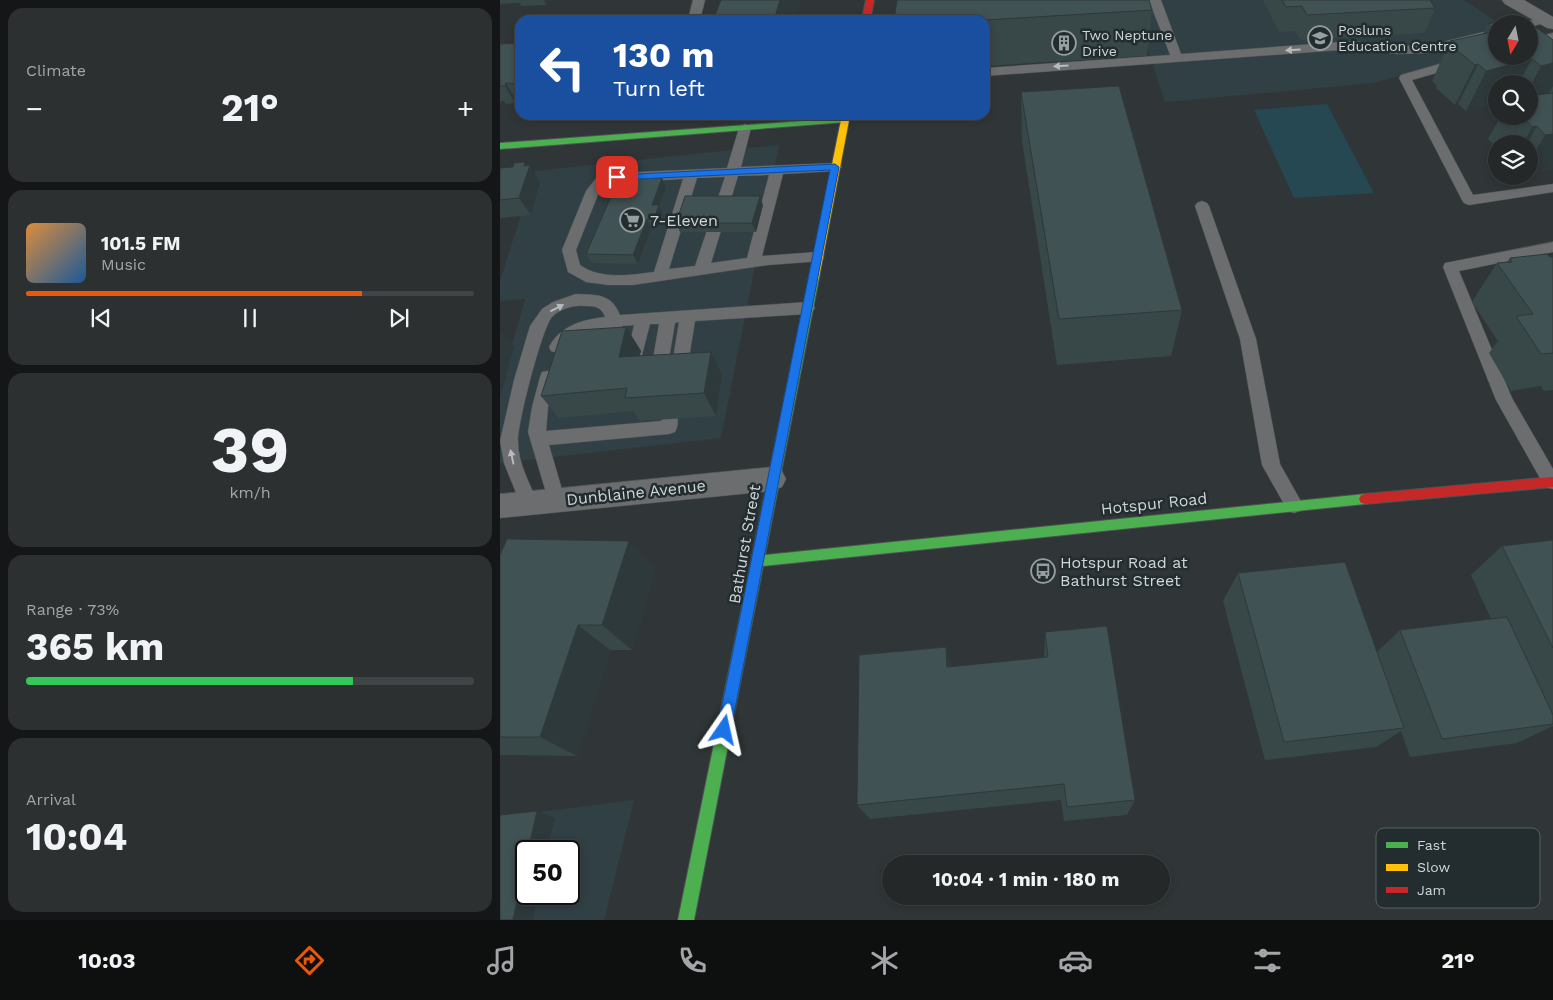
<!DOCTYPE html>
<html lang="en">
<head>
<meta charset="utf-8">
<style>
	:root { --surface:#242829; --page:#2c3031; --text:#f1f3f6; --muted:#a3a6a8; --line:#414446; --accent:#ea580c }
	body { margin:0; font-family:"Work Sans",sans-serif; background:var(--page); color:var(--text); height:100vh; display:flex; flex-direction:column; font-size:19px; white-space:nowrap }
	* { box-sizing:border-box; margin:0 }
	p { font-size:16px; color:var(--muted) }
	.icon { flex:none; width:28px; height:28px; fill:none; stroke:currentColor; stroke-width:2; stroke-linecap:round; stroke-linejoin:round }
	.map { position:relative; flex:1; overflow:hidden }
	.panel { display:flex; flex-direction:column; gap:8px; padding:8px; background:#141617; width:500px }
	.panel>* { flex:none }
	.top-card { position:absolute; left:15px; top:15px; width:475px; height:105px; border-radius:15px; box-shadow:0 2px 8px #0003,0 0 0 1px var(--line); background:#1a4fa0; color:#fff; overflow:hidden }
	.needle { width:32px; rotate:190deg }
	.buttons { position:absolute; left:988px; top:15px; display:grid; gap:10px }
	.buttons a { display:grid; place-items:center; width:50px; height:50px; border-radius:50%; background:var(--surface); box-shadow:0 2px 8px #0003,0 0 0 1px var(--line); font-size:25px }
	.speed { position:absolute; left:15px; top:840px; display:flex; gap:10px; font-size:25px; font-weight:700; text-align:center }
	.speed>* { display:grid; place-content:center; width:65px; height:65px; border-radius:50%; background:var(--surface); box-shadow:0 2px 8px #0003,0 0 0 1px var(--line); line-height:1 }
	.speed .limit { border:2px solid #111; border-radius:8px; background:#fff; color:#111 }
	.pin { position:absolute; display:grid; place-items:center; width:42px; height:42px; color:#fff; margin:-21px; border-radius:10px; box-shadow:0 2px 8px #0006 }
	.me { position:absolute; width:55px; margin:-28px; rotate:11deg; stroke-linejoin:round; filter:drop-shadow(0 0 4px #0008) }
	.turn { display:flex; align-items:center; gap:18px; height:105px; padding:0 15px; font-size:22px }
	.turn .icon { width:65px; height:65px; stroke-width:2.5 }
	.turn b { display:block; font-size:35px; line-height:42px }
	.big { font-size:38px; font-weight:700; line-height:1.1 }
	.panel .card { flex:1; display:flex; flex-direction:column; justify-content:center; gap:8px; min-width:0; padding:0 18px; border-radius:15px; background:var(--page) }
	.panel .dial { align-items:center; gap:0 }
	.dial b { font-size:65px; line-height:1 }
	.song { display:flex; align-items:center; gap:15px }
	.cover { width:60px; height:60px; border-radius:8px; background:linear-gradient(135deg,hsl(30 70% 55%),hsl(210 70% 35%)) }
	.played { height:5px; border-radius:2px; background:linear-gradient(90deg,var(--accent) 75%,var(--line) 75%) }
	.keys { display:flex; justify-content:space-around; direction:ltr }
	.heat { display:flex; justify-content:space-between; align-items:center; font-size:28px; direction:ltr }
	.charge { height:8px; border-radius:4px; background:linear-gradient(90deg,#34c759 73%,var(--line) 0) }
	.trip { position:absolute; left:382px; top:855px; width:288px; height:50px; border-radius:25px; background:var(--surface); box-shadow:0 2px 8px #0003,0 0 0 1px var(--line); font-weight:700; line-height:50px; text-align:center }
	.menu { display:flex; height:80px; justify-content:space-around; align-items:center; background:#0e1010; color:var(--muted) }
	.menu .icon { width:35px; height:35px }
	.menu .current { color:var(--accent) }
	.menu b { font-size:22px; color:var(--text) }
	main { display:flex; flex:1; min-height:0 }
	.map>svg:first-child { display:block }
	.built { fill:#304045; fill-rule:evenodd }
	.green { fill:#264852 }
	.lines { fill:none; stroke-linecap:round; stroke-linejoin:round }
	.lane-casing { stroke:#4d5253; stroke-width:1 }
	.street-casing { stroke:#4d5253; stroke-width:1 }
	.fast-casing { stroke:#4d5253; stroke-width:2 }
	.slow-casing { stroke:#4d5253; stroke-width:2 }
	.jam-casing { stroke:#4d5253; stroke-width:2 }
	.lane { fill:#6b6d6e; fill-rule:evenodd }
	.street { fill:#6b6d6e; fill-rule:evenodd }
	.fast { fill:#4caf50; fill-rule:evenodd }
	.slow { fill:#ffc107; fill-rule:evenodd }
	.jam { fill:#c62828; fill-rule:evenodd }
	.wall { fill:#384748 }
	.shaded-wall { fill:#2e393b }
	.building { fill:#415254; stroke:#2e393b }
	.oneway { fill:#b6bcbd }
	.route { fill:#1a73e8; stroke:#114b97 }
	.labels { text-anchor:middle; stroke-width:5; stroke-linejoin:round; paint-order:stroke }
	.far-poi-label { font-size:14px; fill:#cfd6d7; stroke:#232d30; text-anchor:start }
	.poi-label { font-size:16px; fill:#cfd6d7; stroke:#232d30; text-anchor:start }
	.street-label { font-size:16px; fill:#cfd6d7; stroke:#232d30 }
	.key { fill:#232d30; stroke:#576062; stroke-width:1 }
	.key-label { font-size:14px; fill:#cfd6d7 }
</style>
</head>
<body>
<main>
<section class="panel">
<div class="card"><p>Climate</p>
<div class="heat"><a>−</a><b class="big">21°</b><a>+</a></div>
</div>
<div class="card">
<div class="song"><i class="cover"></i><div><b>101.5 FM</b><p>Music</p></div></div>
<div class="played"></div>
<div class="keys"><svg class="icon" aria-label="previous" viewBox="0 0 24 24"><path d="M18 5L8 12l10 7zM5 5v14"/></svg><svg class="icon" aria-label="pause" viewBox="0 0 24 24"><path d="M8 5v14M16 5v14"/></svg><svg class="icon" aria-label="next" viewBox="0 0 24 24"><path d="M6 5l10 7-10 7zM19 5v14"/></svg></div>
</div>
<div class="card dial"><b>39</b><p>km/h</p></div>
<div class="card"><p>Range · 73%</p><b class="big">365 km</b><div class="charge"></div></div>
<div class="card"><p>Arrival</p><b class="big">10:04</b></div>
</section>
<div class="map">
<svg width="1053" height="920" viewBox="0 0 1053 920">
	<rect width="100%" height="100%" fill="#303637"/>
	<g class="built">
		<path d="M 632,0 L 964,0 L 1000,24 L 996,24 L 996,51 L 873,83 L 665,102 Z"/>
		<path d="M 279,145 L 221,438 L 0,463 L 0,387 L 25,299 L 0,301 L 0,281 L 35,171 Z"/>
		<path d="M 134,800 L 104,920 L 0,920 L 0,817 ZM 26,851 L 69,851 L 69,894 L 26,894 Z"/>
	</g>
	<path class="green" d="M 827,104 L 874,193 L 794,198 L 754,110 Z"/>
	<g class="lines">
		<g class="lane-casing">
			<g id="lane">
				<path d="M 193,0 L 205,0 L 200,20 L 188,20 Z"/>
				<path d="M 649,0 L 661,0 L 681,54 L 854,41 L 898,46 L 930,45 L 996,29 L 996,35 L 930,53 L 898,54 L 854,49 L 485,76 L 485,68 L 670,55 Z"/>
				<path d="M 1045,17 L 1051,20 L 1049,22 L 1029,27 L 1029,24 L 1023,24 L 1025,22 Z"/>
				<path d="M 1053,33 L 1053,40 L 1029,46 L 1029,39 Z"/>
				<path d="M 996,48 L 996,56 L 912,80 L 973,195 L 1053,184 L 1053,192 L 969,205 L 964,203 L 962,200 L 899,78 L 901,75 Z"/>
				<path d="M 245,124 L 251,128 L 241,167 L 335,163 L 342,167 L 335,171 L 283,174 L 262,256 L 317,252 L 322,253 L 324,257 L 322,261 L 268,265 L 133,285 L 108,285 L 86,282 L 68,272 L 62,250 L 86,191 L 97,177 L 117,173 L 227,168 L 239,128 ZM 269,175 L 247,258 L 211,263 L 238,176 ZM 225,177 L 195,266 L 169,269 L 197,178 ZM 183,179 L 154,272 C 130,275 101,280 80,265 L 76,250 L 99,192 L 106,184 Z"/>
				<path d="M 702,201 L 707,203 L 709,206 L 756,339 L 780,464 L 803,505 L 800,511 L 794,513 L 788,511 L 762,465 L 740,339 L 695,206 L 697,203 Z"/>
				<path d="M 1053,242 L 1053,252 L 959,271 L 1012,398 L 1053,469 L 1053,489 L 1045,487 L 996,400 L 943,267 L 945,263 L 950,262 Z"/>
				<path d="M 76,294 C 97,295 111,293 120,315 L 307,302 L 312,304 L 315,308 L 312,312 L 307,314 L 195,321 L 186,377 L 184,382 L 178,383 L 172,382 L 170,377 L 179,322 L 175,323 L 166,376 L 164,381 L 158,382 L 152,381 L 150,376 L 159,324 L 150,324 L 142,355 L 136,357 L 130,355 L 128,351 L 134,325 L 122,326 L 120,335 L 114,337 L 108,335 L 106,328 L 80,334 L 68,344 L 63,351 L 57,353 L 51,351 L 49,347 C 61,325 82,320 105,317 C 101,306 94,306 84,306 C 73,305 60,309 52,317 C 42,328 17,425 18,442 C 18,463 30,484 38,503 L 35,509 L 29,511 L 23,509 L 20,503 L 4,463 L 0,441 L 14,380 L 30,326 L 42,309 L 53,302 Z"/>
				<path d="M 48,371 L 54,372 L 56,377 L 48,407 L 46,431 L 161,421 L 164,414 L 170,412 L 176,414 C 179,421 178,426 175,432 L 169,434 L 49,445 L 65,500 L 62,506 L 56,508 L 50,506 L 28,432 L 32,407 L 40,377 L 42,372 Z"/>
			</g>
		</g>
		<g class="street-casing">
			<g id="street">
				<path d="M 1002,0 L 1024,0 L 1053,17 L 1053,29 L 1047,28 L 1005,4 Z"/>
				<path d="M 272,467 L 282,471 L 286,479 L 282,487 L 272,491 L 0,518 L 0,494 Z"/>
			</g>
		</g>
		<g class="fast-casing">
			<g id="fast">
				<path d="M 344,118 L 347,118 L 347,122 L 0,149 L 0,143 Z"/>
				<path d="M 314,275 L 319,278 L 265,555 L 865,494 L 869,495 L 871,499 L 869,503 L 865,504 L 263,566 L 194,920 L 178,920 L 309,278 Z"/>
			</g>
		</g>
		<g class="slow-casing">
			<path id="slow" d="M 342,115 L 350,115 L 319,278 L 314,281 L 309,278 Z"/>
		</g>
		<g class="jam-casing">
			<g id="jam">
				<path d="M 366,0 L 374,0 L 370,20 L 362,20 Z"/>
				<path d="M 1053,477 L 1053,487 L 865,504 L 861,503 L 859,499 L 861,495 L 865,494 Z"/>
			</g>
		</g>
		<use href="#lane" class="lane"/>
		<use href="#street" class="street"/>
		<use href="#fast" class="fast"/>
		<use href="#slow" class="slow"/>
		<use href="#jam" class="jam"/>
	</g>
	<g class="wall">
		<path d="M 0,0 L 48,0 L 46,5 L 21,6 L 20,3 L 0,4 Z"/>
		<path d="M 763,0 L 930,0 L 935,8 L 925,33 L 800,40 L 795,31 L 779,32 Z"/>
		<path d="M 652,10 L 647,56 L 485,66 L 485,20 Z"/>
		<path d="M 988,24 L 1033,29 L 1053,40 L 1053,169 L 1029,173 L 1029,144 L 996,144 L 996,153 L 991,147 L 993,144 L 988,139 L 1001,116 L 1029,116 L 1029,84 L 996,84 L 966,111 L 958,104 L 955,105 L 936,88 L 937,86 L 932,81 L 950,41 L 983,34 Z"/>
		<path d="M 20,43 L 20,101 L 16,100 L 15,103 L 6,104 L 4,101 L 1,101 L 0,104 L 0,44 Z"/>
		<path d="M 521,92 L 682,310 L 671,356 L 557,365 L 522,141 Z"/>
		<path d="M 25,162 L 40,183 L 31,215 L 0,218 L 0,168 L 13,167 Z"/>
		<path d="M 166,187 L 159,206 L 163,214 L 158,228 L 151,228 L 138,264 L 92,263 L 86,254 Z"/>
		<path d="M 263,205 L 256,232 L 180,232 L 176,223 Z"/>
		<path d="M 1050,257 L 1053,257 L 1053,390 L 1044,391 L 1041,386 L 1011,391 L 989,353 L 998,341 L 972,302 L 997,263 L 1007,262 L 1010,258 Z"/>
		<path d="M 126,327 L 141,351 L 139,356 L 211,352 L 222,375 L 216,416 L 140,421 L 133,411 L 59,418 L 41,396 Z"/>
		<path d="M 1053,540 L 1053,726 L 1017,743 L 910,757 L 901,731 L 876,747 L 765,760 L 723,601 L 738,573 L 877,652 L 900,630 L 991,619 L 971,575 L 1002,546 Z"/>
		<path d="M 0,555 L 155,570 L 132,650 L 110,650 L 77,756 L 0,755 Z"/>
		<path d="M 545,632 L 635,800 L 627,815 L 564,821 L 561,800 L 370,819 L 357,805 L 446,647 L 451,667 L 544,658 Z"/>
	</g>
	<g class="shaded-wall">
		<path d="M 44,0 L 48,0 L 46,5 Z"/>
		<path d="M 280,0 L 302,0 L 296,20 L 274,20 Z"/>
		<path d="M 1032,59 L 1018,84 L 996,84 L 996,103 L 966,111 L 986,71 Z"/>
		<path d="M 1053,63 L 1053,86 L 1045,99 L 1029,104 L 1029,89 L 1041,66 Z"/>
		<path d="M 978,64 L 958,104 L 955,105 L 975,65 Z"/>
		<path d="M 6,83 L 16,100 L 15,103 L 5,86 Z"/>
		<path d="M 1037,126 L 1027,144 L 1023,144 L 1032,127 Z"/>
		<path d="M 1053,134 L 1053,169 L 1029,173 L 1029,162 L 1045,135 Z"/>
		<path d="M 25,162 L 29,168 L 30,165 L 40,183 L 31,215 L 19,198 L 24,166 Z"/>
		<path d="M 162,178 L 166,187 L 159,206 L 163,214 L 158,228 L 154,219 L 152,205 Z"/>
		<path d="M 260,196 L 263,205 L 256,232 L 252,223 Z"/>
		<path d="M 147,219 L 151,228 L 138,264 L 133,255 Z"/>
		<path d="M 126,327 L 141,351 L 133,380 L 119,357 Z"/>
		<path d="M 1,330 L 14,347 L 0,397 L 0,334 Z"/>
		<path d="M 211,352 L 222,375 L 216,416 L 204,393 Z"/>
		<path d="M 129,541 L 155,570 L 132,650 L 102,625 Z"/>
		<path d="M 78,625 L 110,650 L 77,756 L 40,737 Z"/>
		<path d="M 446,647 L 452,671 L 447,667 Z"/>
		<path d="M 37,811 L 55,818 L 47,851 L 28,851 Z"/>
		<path d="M 26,860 L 26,894 L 38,894 L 33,920 L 13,920 Z"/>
	</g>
	<g class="building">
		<path d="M 221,0 L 280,0 L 274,20 L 213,20 Z"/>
		<path d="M 397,0 L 649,0 L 652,10 L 485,20 L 394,20 Z"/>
		<path d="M 782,0 L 930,0 L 935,8 L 807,15 L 802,6 L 786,7 Z"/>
		<path d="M 1017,17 L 1027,24 L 996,24 L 996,56 L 1029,56 L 1029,25 L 1033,29 L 1037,28 L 1053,40 L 1053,63 L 1041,66 L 1032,59 L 986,71 L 978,64 L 975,65 L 954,48 L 958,47 L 950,41 L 996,31 L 988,24 Z"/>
		<path d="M 20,43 L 20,84 L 6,83 L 5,86 L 0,86 L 0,44 Z"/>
		<path d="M 619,86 L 682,310 L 559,319 L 521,92 Z"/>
		<path d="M 1053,93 L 1053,134 L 1045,135 L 1037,126 L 1032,127 L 1022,116 L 1029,116 L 1029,96 Z"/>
		<path d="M 25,162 L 24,166 L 30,165 L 19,198 L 0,200 L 0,168 L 13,167 L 14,163 Z"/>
		<path d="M 119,178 L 162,178 L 152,205 L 159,205 L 154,219 L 147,219 L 133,255 L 86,254 Z"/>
		<path d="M 185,196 L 260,196 L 252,223 L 176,223 Z"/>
		<path d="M 1047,254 L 1050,257 L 1053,257 L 1053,353 L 1041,354 L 1016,316 L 1033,314 L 997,263 L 1012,262 L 1010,258 Z"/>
		<path d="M 126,327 L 119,357 L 211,352 L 204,393 L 125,398 L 127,388 L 41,396 L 62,331 Z"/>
		<path d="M 7,539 L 129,541 L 102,625 L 78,625 L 40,737 L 0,737 L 0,555 Z"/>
		<path d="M 1053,540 L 1053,648 L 1002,546 Z"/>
		<path d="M 845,562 L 904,728 L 784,742 L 738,573 Z"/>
		<path d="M 1007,617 L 1053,715 L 1053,724 L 942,739 L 900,630 Z"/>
		<path d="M 607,626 L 635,800 L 567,807 L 564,784 L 357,805 L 359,655 L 446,647 L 447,667 L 548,657 L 545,632 Z"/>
		<path d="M 37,811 L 28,851 L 26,851 L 26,860 L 13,920 L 0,920 L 0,815 Z"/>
	</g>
	<defs><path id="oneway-solid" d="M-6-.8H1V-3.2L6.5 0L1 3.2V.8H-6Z" transform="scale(1.25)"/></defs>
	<g class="oneway">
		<use href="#oneway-solid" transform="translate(793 50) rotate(176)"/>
		<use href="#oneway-solid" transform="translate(561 66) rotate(176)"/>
		<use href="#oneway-solid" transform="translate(57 308) rotate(-27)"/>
		<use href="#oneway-solid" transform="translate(12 457) rotate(-102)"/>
	</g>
	<path class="route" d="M 335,164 L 339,167 L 231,730 L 229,735 L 224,737 L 219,735 L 217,730 L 330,170 L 117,180 L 112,177 L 117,175 Z"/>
	<defs>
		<g id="school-ring" transform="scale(1.25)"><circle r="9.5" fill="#232d30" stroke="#979e9f" stroke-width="1.5"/><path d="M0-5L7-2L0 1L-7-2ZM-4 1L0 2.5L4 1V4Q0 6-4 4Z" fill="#979e9f"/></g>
		<g id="building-ring" transform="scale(1.25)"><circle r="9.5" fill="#232d30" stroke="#979e9f" stroke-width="1.5"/><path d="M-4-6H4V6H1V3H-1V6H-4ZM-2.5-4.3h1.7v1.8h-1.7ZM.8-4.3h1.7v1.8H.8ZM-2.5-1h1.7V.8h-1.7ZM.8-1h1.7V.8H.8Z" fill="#979e9f"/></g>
		<g id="supermarket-ring" transform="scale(1.25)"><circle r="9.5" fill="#232d30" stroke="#979e9f" stroke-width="1.5"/><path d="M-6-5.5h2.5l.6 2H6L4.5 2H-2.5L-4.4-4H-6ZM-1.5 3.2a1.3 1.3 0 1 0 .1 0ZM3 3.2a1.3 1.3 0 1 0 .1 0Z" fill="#979e9f"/></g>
		<g id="bus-ring" transform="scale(1.25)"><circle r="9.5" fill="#232d30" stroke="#979e9f" stroke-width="1.5"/><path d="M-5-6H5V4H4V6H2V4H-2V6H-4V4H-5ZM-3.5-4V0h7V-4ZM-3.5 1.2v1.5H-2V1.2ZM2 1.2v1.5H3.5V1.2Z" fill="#979e9f"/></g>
	</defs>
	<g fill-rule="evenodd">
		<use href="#school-ring" x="820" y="38"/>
		<use href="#building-ring" x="564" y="43"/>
		<use href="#supermarket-ring" x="132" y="220"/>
		<use href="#bus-ring" x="543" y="571"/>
	</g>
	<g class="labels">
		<g class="far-poi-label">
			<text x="838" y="35">Posluns<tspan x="838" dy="16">Education Centre</tspan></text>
			<text x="582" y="40">Two Neptune<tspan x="582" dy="16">Drive</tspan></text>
		</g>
		<g class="poi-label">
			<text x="150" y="226">7-Eleven</text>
			<text x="560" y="568">Hotspur Road at<tspan x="560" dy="18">Bathurst Street</tspan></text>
		</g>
		<g class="street-label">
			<text transform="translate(136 492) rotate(-6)" y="6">Dunblaine Avenue</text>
			<text transform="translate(654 503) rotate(-6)" y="6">Hotspur Road</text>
			<text transform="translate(244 544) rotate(-80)" y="6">Bathurst Street</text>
		</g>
	</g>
	<rect x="876" y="828" width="164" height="80" rx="8" class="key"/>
	<rect x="886" y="842" width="22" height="6" fill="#4caf50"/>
	<rect x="886" y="864" width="22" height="7" fill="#ffc107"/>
	<rect x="886" y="887" width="22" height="6" fill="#c62828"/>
	<g class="key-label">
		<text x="917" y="850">Fast</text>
		<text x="917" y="872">Slow</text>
		<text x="917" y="895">Jam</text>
	</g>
</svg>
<div class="buttons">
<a><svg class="needle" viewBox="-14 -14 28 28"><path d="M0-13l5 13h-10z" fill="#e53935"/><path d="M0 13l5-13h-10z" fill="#a3a6a8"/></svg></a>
<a><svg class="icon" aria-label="search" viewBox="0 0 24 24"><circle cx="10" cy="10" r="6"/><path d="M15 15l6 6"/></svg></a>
<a><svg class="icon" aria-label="layers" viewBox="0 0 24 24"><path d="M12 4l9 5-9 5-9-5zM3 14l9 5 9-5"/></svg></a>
</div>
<div class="speed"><div class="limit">50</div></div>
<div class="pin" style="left:117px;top:177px;background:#d93025"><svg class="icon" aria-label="arrive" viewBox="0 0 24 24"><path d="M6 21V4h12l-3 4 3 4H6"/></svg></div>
<svg class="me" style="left:224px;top:730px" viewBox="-20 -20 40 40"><path d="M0-17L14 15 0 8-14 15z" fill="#1a73e8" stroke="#fff" stroke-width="4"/></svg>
<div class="trip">10:04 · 1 min · 180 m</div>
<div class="top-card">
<div class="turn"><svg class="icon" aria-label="left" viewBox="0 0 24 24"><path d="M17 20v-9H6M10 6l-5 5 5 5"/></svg><div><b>130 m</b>Turn left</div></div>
</div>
</div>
</main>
<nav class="menu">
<b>10:03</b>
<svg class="icon current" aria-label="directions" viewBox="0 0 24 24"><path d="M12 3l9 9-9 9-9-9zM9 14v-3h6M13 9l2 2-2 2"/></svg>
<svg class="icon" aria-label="music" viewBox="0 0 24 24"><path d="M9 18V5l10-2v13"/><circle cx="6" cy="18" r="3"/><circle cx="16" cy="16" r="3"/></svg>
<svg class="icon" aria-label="phone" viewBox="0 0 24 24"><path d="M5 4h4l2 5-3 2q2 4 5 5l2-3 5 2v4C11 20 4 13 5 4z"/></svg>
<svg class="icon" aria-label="climate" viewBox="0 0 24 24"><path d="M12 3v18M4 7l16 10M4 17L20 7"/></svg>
<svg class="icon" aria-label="car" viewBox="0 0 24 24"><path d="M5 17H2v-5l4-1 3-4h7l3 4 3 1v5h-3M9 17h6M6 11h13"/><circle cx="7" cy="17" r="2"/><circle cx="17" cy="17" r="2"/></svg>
<svg class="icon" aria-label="filters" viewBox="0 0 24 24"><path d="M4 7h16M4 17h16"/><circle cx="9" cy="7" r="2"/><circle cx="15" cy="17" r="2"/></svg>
<b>21°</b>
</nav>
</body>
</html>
